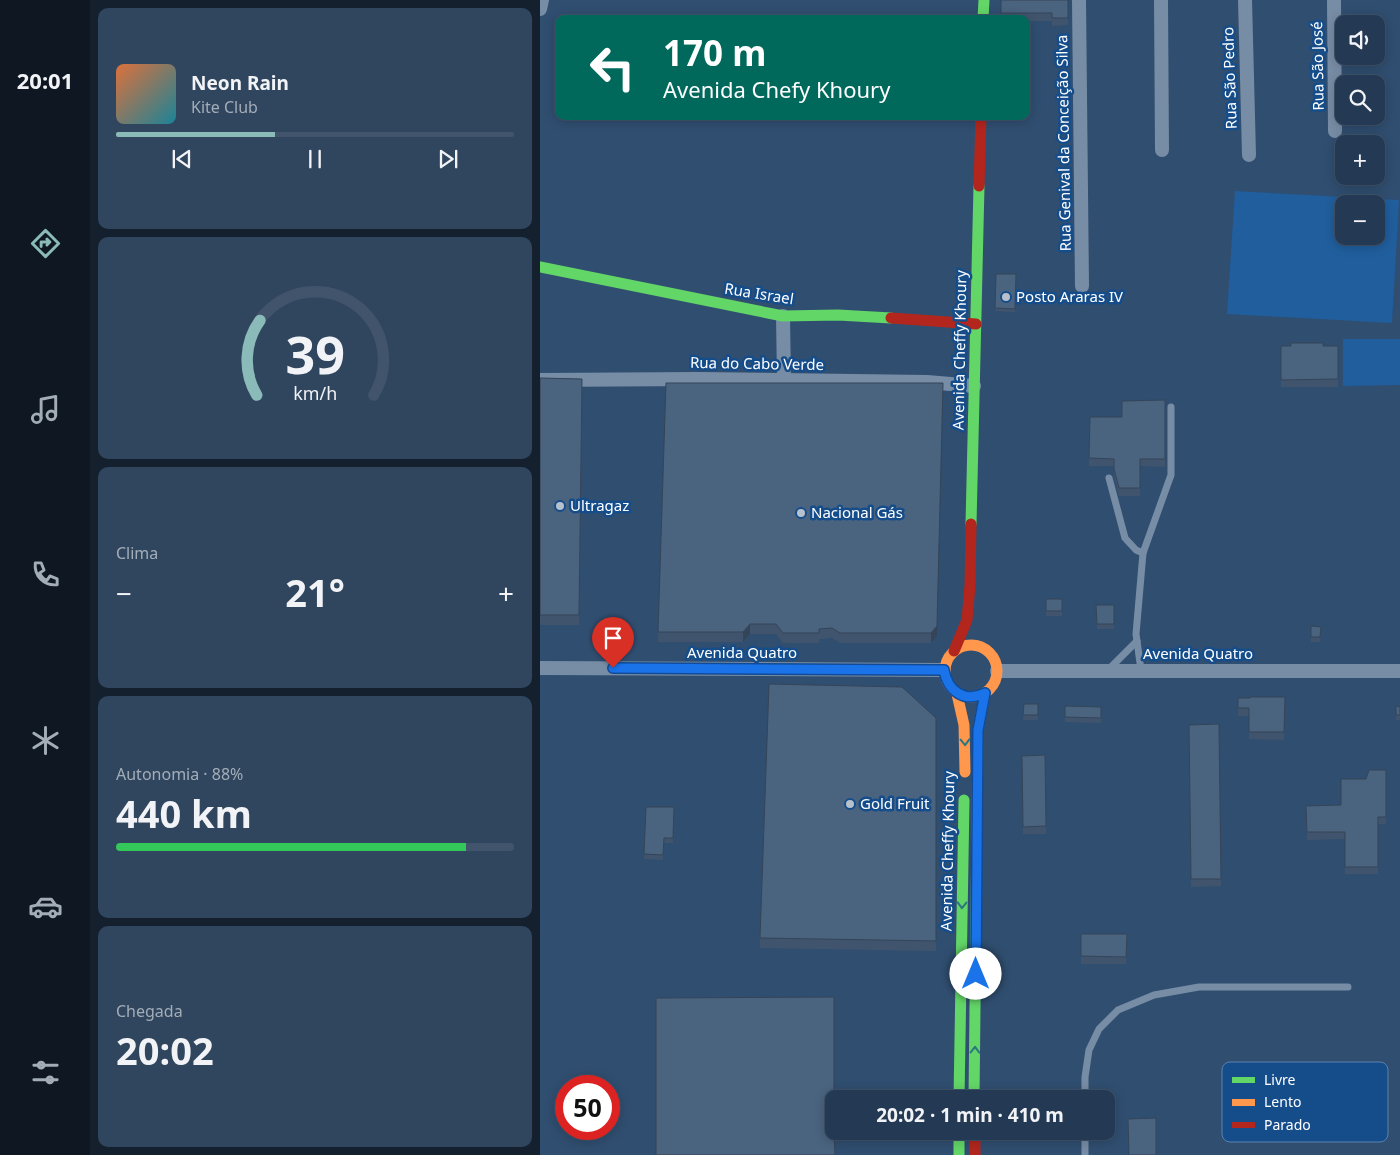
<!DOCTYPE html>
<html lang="pt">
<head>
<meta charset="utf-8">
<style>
	:root { --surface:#243a54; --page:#30455e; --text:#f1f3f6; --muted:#a3adb8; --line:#41546b; --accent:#8bbbb9 }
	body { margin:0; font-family:"Noto Sans",sans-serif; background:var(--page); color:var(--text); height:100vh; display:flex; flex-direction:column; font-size:19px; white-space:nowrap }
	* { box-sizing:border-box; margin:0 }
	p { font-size:16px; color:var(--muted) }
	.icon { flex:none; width:28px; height:28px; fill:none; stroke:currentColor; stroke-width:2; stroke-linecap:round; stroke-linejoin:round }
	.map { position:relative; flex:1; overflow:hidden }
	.details { display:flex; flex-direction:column; gap:8px; padding:8px; background:#14202e; width:450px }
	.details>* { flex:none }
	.guide { position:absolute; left:15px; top:15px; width:475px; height:105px; border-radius:10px; box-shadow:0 2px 12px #0003,0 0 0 1px var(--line); background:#00695c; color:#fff; overflow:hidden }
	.controls { position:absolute; left:795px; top:15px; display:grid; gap:10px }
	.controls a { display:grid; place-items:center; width:50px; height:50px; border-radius:10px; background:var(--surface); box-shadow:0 2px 12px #0003,0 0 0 1px var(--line); font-size:25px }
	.speed { position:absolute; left:15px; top:1075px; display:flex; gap:10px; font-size:25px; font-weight:700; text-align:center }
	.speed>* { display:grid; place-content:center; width:65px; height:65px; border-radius:50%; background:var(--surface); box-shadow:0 2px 12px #0003,0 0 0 1px var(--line); line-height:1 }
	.speed .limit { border:8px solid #d22; background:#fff; color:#111 }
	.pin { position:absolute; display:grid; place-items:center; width:42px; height:42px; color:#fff; margin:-51px -21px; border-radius:50% 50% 50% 0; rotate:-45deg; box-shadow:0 0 5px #0007 }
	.pin .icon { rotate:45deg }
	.me { position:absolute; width:55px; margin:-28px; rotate:0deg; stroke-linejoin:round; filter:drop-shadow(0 0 4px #0008) }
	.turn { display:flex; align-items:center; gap:18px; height:105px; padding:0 25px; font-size:22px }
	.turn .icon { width:65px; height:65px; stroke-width:2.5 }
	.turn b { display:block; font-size:35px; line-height:42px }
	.big { font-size:38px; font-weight:700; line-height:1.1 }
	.details .card { flex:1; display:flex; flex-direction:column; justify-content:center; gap:8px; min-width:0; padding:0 18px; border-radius:10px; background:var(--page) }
	.details .dial { align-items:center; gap:0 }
	.dial svg { height:130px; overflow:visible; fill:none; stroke:var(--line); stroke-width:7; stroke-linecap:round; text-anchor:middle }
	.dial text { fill:var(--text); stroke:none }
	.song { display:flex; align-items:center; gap:15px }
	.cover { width:60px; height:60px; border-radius:8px; background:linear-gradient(135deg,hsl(20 70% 55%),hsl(190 70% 35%)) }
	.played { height:5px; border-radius:2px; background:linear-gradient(90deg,var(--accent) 40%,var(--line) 40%) }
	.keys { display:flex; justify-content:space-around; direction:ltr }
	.heat { display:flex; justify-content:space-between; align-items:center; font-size:28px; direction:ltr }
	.charge { height:8px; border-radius:4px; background:linear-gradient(90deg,#34c759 88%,var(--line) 0) }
	.trip { position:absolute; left:285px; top:1090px; width:290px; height:50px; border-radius:10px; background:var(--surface); box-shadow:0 2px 12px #0003,0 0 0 1px var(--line); font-weight:700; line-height:50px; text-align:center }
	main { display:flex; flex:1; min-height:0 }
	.tabs { display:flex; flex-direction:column; width:90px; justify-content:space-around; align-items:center; background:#0e1722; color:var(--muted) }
	.tabs .icon { width:35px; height:35px }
	.tabs .active { color:var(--accent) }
	.tabs b { font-size:22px; color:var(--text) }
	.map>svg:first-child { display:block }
	.green { fill:#205e9d; fill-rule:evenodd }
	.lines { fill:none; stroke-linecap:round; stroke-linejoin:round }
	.lane { stroke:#778da5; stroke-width:7 }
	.street { stroke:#778da5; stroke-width:14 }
	.fast { stroke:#63d668; stroke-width:11 }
	.slow { stroke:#ff974d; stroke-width:11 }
	.jam { stroke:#b3261e; stroke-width:11 }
	.wall { fill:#40556d }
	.shaded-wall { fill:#344559 }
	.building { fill:#4a637f; stroke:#344559 }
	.oneway { stroke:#2c7680 }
	.route-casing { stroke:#114b97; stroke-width:12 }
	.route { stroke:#1a73e8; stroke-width:9 }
	.poi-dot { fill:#b7c1cd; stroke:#154d8b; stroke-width:2 }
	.labels { text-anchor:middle; stroke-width:5; stroke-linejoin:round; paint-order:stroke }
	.street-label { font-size:15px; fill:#fff; stroke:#154d8b }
	.poi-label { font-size:15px; fill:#fff; stroke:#154d8b; text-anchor:start }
	.key { fill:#154d8b; stroke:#5b82ae; stroke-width:1 }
	.key-label { font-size:14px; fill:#fff }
</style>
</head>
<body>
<main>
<nav class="tabs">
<b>20:01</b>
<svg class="icon active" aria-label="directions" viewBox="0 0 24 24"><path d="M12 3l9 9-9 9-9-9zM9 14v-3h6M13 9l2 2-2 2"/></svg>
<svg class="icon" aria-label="music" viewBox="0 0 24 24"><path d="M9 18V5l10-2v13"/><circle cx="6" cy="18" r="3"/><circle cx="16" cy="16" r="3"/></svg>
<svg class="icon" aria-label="phone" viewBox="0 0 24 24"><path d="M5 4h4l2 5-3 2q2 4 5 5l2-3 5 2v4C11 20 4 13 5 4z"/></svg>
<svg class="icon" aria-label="climate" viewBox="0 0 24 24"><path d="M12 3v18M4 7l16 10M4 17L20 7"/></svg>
<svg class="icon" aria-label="car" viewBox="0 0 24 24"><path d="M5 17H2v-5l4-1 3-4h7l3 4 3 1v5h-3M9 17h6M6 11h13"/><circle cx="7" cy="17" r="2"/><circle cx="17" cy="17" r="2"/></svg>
<svg class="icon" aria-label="filters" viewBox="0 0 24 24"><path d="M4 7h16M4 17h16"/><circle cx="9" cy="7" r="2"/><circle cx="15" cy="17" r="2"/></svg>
</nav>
<section class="details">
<div class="card">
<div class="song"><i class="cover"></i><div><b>Neon Rain</b><p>Kite Club</p></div></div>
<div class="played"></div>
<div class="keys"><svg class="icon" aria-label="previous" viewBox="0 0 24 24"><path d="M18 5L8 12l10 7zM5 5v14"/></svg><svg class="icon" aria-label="pause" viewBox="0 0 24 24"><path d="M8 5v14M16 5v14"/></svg><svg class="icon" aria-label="next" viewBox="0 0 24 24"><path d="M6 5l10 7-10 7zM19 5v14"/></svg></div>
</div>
<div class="card dial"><svg viewBox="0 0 100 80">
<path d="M14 69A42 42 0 1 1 86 69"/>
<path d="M14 69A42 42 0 0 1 16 23" stroke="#8bbbb9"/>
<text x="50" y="56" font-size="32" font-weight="700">39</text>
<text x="50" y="72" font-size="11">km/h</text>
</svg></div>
<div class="card"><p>Clima</p>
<div class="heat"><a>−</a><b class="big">21°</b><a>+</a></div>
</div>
<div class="card"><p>Autonomia · 88%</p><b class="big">440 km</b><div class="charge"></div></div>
<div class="card"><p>Chegada</p><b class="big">20:02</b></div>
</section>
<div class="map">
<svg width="860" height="1155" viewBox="0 0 860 1155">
	<rect width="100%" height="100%" fill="#304e70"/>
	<g class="green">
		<path d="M 695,191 L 859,200 L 852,323 L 687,314 ZM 804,204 L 836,204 L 836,236 L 804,236 Z"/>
		<path d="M 803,339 L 860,339 L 860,385 L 803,386 Z"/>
	</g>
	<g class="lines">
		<g class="lane">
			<path d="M 569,478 L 585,538 L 596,550 L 603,553"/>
			<path d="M 568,670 L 597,641"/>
			<path d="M 601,670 L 596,634 L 603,553 L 631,475 L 631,407"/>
			<path d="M 545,1099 L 545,1077 L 549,1050 L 559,1029 L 578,1010 L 614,995 L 659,987 L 808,987"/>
			<path d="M 545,1131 L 545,1155"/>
		</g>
		<g class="street">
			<path d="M 539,0 L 542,286"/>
			<path d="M 621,0 L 622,150"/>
			<path d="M 705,0 L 709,155"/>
			<path d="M 794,0 L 795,131"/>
			<path d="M 0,9 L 2,0"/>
			<path d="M 243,316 L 244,380"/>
			<path d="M 0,380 L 157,379 L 387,382 L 434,386"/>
			<path d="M 0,668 L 404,670"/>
			<path d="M 457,671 L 860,671"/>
		</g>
		<g class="fast">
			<path d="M 443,19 L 444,0"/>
			<path d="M 0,267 L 243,316 L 298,315 L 351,318"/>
			<path d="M 431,524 L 439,186"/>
			<path d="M 419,1099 L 424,800"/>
			<path d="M 434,1099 L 438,730 L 445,693"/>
			<path d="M 419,1131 L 419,1155"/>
		</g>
		<g class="slow">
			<circle cx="431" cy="671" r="26"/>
			<path d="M 417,694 L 424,725 L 425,772"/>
		</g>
		<g class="jam">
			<path d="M 439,186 L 441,116"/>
			<path d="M 351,318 L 436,324"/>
			<path d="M 414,651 L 427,620 L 430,585 L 431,524"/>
			<path d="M 435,1131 L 435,1155"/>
		</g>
	</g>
	<g class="wall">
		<path d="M 461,0 L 528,0 L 528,25 L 512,26 L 512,21 L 486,21 L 486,19 L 461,19 Z"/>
		<path d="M 456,274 L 476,274 L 475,312 L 455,311 Z"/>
		<rect x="741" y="346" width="57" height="41"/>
		<path d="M 0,378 L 42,379 L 39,625 L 0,625 Z"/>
		<path d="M 126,383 L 397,636 L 391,643 L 300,643 L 292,638 L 279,639 L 279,643 L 243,643 L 236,634 L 210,634 L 203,642 L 118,642 Z"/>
		<path d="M 625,400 L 625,467 L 600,466 L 600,496 L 579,496 L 574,476 L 574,466 L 549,466 L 550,417 L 582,417 Z"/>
		<rect x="506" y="599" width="16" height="17"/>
		<path d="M 556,605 L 574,605 L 574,629 L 557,629 Z"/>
		<path d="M 771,626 L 781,627 L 780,642 L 771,642 Z"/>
		<path d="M 745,697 L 744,740 L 709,739 L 709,716 L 698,716 L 698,698 Z"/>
		<path d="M 484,704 L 498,704 L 498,720 L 483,720 Z"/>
		<path d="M 525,706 L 561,707 L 561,723 L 525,722 Z"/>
		<path d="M 856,706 L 860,707 L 860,720 L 856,720 Z"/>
		<path d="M 396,718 L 396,951 L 220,948 L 220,938 Z"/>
		<path d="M 679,724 L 681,886 L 651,887 L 649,725 Z"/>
		<path d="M 505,755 L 506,834 L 483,834 L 482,756 Z"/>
		<path d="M 846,770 L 846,824 L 838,824 L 838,874 L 805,874 L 805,839 L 767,840 L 766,806 L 801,805 L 826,779 Z"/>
		<path d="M 106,807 L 134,807 L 133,843 L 124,843 L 123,860 L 104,859 Z"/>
		<path d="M 541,934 L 587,934 L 586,964 L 541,964 Z"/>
	</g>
	<g class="shaded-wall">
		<path d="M 403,393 L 397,636 L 391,643 L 391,633 Z"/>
		<path d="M 210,624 L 210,634 L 203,642 L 203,632 Z"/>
	</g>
	<g class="building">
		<path d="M 461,0 L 528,0 L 528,18 L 512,18 L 512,13 L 461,13 Z"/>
		<path d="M 456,274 L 476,274 L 475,309 L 455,308 Z"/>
		<path d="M 751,343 L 783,343 L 783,346 L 798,346 L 798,379 L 741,380 L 741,346 L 751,346 Z"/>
		<path d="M 0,378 L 42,379 L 39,615 L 0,615 Z"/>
		<path d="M 126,383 L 403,383 L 397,626 L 391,633 L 300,633 L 292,628 L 279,629 L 279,633 L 243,633 L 236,624 L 210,624 L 203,632 L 118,632 Z"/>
		<path d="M 625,400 L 625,459 L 600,459 L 600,488 L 579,488 L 574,469 L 574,459 L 549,458 L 550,417 L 582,417 L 582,401 Z"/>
		<rect x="506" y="599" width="16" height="12"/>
		<path d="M 556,605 L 574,605 L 574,624 L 557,624 Z"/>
		<path d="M 771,626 L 781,627 L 780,637 L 771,637 Z"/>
		<path d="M 229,684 L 362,687 L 396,718 L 396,941 L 220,938 Z"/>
		<path d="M 710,697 L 745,697 L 744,732 L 709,732 L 709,708 L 698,708 L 698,698 L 710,698 Z"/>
		<path d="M 484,704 L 498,704 L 498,715 L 483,715 Z"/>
		<path d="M 525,706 L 561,707 L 561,718 L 525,717 Z"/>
		<path d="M 856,706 L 860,707 L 860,715 L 856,715 Z"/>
		<path d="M 679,724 L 681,879 L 651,879 L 649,725 Z"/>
		<path d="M 505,755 L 506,826 L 483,827 L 482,756 Z"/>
		<path d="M 829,770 L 846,770 L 846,817 L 838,817 L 838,867 L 805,867 L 805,832 L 767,832 L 766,806 L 801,805 L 801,779 L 826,779 Z"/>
		<path d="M 106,807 L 134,807 L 133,838 L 124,838 L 123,855 L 104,854 Z"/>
		<path d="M 541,934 L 587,934 L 586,957 L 541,956 Z"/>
		<path d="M 294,997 L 294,1131 L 295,1155 L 116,1155 L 116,998 Z"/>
		<path d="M 616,1118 L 616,1155 L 589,1155 L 588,1119 Z"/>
	</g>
	<defs><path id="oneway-chevron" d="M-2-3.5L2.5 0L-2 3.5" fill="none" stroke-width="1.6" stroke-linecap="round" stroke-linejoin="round" transform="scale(1.25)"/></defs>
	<g class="oneway">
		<use href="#oneway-chevron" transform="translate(425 742) rotate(88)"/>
		<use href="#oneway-chevron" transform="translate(422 905) rotate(91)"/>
		<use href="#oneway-chevron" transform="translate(435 1050) rotate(-89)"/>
	</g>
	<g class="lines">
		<g class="route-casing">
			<path id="route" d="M 73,668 L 404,670 C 408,692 425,703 445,693 L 438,730 L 436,974"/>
		</g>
		<use href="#route" class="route"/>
	</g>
	<g class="poi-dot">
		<circle cx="466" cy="297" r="5"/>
		<circle cx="20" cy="506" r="5"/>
		<circle cx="261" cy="513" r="5"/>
		<circle cx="310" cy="804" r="5"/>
	</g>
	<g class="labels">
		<g class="street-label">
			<text transform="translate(778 66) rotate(-91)" y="5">Rua São José</text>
			<text transform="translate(690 78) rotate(-92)" y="5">Rua São Pedro</text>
			<text transform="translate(524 143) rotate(-91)" y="5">Rua Genival da Conceição Silva</text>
			<text transform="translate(219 294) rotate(9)" y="5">Rua Israel</text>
			<text transform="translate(420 350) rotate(-89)" y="5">Avenida Cheffy Khoury</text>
			<text transform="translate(217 364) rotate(1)" y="5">Rua do Cabo Verde</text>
			<text x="202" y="658">Avenida Quatro</text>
			<text x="658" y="659">Avenida Quatro</text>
			<text transform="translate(408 851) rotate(-89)" y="5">Avenida Cheffy Khoury</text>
		</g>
		<g class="poi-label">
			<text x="476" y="302">Posto Araras IV</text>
			<text x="30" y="511">Ultragaz</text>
			<text x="271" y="518">Nacional Gás</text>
			<text x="320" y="809">Gold Fruit</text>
		</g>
	</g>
	<rect x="682" y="1062" width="166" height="80" rx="8" class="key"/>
	<rect x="692" y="1077" width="23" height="6" fill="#63d668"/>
	<rect x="692" y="1099" width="23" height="7" fill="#ff974d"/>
	<rect x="692" y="1122" width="23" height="6" fill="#b3261e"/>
	<g class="key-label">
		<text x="724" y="1085">Livre</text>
		<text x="724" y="1107">Lento</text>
		<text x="724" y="1130">Parado</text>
	</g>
</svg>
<div class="controls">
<a><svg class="icon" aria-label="sound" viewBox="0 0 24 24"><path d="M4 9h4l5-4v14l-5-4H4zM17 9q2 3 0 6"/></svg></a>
<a><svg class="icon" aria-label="search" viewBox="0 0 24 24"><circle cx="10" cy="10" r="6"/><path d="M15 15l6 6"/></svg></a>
<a>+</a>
<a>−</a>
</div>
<div class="speed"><div class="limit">50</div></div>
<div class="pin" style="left:73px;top:668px;background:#d93025"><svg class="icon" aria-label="arrive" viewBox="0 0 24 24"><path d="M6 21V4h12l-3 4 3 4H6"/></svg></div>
<svg class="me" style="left:436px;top:974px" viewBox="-20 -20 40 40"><circle r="19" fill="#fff"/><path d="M0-13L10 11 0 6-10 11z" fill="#1a73e8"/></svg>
<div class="trip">20:02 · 1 min · 410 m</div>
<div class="guide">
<div class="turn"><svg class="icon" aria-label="left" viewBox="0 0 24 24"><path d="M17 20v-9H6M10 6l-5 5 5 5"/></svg><div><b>170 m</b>Avenida Chefy Khoury</div></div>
</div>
</div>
</main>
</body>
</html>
